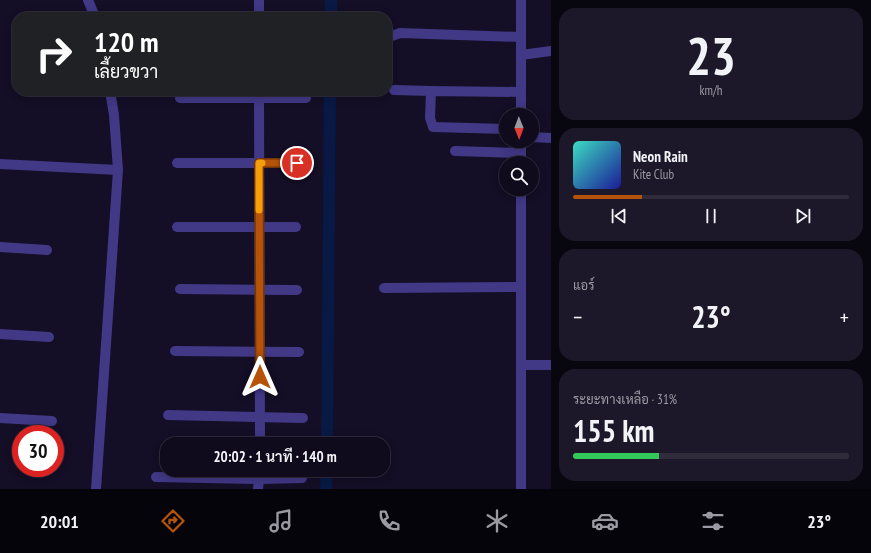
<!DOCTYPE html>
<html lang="th">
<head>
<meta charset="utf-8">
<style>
	:root { --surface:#0f0a1c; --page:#1d1829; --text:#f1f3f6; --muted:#9b9aa3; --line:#2f2b3b; --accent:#b45309 }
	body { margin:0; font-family:"PT Sans Narrow",Sarabun,sans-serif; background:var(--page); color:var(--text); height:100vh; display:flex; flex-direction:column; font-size:15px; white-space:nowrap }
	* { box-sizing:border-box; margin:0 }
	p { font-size:13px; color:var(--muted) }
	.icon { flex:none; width:22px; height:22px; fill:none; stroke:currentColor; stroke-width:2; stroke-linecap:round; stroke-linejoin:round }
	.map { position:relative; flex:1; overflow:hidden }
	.side { display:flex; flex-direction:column; gap:8px; padding:8px; background:#08060f; width:320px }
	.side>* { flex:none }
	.hud { position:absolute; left:12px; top:12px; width:380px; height:84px; border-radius:16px; box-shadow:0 2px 10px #0003,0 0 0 1px var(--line); background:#202124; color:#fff; overflow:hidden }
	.needle { width:26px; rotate:179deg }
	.tools { position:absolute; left:499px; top:108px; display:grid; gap:8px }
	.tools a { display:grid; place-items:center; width:40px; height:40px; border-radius:50%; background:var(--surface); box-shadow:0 2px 10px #0003,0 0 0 1px var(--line); font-size:20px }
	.speed { position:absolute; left:12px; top:425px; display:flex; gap:8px; font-size:20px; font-weight:700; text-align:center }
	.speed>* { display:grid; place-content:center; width:52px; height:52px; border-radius:50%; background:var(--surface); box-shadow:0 2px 10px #0003,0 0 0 1px var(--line); line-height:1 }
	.speed .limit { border:6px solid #d22; background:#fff; color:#111 }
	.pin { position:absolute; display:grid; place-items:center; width:34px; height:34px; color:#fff; margin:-17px; border:2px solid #fff; border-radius:50%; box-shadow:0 1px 4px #0007 }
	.me { position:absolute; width:44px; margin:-22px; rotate:0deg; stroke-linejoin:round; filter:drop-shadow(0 0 3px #0008) }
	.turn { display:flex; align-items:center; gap:14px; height:84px; padding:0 16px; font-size:18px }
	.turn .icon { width:52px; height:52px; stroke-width:2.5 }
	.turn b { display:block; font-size:28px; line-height:34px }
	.big { font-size:30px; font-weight:600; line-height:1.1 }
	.side .tile { flex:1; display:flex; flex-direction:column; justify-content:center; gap:6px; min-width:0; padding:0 14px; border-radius:16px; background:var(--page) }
	.side .dial { align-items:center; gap:0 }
	.dial b { font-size:52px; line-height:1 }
	.song { display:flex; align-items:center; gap:12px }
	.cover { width:48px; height:48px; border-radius:6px; background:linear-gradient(135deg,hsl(170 70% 55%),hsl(240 70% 35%)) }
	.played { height:4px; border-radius:2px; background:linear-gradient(90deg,var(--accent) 25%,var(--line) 25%) }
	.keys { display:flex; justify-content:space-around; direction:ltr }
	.heat { display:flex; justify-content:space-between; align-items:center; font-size:22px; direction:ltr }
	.charge { height:6px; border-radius:3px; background:linear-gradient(90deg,#34c759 31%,var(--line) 0) }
	.trip { position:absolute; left:160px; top:437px; width:230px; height:40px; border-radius:16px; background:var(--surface); box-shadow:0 2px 10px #0003,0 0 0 1px var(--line); font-weight:600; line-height:40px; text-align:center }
	.tab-bar { display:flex; height:64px; justify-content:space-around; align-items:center; background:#06040b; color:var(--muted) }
	.tab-bar .icon { width:28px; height:28px }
	.tab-bar .active { color:var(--accent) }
	.tab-bar b { font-size:18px; color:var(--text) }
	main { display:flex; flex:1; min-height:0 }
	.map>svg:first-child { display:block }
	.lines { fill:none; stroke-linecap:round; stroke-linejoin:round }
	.canal { stroke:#081945; stroke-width:12 }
	.minor { stroke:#413886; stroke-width:10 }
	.route-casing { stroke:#753606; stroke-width:10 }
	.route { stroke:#b45309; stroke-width:7 }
	.slow { stroke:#f59e0b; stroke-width:7 }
</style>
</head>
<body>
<main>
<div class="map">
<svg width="551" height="489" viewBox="0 0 551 489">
	<rect width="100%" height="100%" fill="#140e26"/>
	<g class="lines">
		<g class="canal">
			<path d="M 331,17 L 331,0"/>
			<path d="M 327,444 L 330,91"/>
			<path d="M 326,489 L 327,470"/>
		</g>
		<g class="minor">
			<path d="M 88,0 L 95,17"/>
			<path d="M 259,17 L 259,0"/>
			<path d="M 387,40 L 389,37 L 400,33 L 521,37"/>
			<path d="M 521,55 L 551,51"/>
			<path d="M 394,90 L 431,91"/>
			<path d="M 259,91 L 260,444"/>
			<path d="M 180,98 L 306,98"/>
			<path d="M 521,115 L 521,0"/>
			<path d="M 506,129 L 433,127 L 430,118 L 431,91 L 521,92"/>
			<path d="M 532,137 L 551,138"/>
			<path d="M 521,141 L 521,163"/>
			<path d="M 455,151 L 521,153"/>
			<path d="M 177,163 L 297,163"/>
			<path d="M 0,164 L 118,170"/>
			<path d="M 521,189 L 521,489"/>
			<path d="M 177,227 L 296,227"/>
			<path d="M 0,247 L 47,250"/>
			<path d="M 384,288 L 520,287"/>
			<path d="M 180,289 L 297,290"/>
			<path d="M 0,334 L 49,337"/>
			<path d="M 175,351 L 299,352"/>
			<path d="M 521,365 L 551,365"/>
			<path d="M 168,415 L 303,418"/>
			<path d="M 0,418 L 52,421"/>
			<path d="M 156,477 L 259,479 L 302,478"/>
			<path d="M 96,489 L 118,170 L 114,115 L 110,91"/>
			<path d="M 258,489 L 260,470"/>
		</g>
	</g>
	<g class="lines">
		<g class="route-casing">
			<path id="route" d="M 260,377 L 259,163 L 297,163"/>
		</g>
		<use href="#route" class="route"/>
		<path class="slow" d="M 259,210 L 259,163 L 262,163"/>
	</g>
</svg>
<div class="tools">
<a><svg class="needle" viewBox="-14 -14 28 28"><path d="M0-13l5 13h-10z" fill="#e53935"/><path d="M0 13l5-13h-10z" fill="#9b9aa3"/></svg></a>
<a><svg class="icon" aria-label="search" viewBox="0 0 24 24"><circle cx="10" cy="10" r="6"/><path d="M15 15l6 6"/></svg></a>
</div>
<div class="speed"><div class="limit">30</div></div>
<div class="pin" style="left:297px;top:163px;background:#d93025"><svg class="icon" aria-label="arrive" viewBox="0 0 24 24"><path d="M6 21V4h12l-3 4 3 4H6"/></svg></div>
<svg class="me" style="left:260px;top:377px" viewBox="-20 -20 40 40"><path d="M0-17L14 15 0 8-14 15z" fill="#b45309" stroke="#fff" stroke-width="4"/></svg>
<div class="trip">20:02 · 1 นาที · 140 m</div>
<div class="hud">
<div class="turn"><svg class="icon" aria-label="right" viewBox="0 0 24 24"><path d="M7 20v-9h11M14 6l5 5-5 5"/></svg><div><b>120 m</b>เลี้ยวขวา</div></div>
</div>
</div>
<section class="side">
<div class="tile dial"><b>23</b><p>km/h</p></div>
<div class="tile">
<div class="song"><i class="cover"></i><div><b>Neon Rain</b><p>Kite Club</p></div></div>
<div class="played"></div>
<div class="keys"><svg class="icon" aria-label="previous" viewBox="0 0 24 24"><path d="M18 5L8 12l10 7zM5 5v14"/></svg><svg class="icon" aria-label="pause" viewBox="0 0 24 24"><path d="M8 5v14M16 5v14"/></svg><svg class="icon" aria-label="next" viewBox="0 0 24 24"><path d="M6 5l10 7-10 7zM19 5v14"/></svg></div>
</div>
<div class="tile"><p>แอร์</p>
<div class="heat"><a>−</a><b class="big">23°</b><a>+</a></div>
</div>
<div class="tile"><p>ระยะทางเหลือ · 31%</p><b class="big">155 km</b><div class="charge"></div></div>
</section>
</main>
<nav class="tab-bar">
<b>20:01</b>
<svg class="icon active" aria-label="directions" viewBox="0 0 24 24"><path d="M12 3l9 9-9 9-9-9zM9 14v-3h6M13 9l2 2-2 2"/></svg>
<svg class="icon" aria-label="music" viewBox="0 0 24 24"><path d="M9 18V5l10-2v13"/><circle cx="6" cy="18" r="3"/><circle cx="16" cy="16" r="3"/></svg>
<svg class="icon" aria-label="phone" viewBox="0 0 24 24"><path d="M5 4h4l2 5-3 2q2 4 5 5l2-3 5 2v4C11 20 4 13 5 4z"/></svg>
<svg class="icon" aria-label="climate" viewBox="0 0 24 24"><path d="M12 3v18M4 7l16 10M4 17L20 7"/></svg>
<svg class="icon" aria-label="car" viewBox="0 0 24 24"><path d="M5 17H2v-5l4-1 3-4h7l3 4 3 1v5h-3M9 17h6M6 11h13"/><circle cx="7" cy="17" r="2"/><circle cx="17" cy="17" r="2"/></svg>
<svg class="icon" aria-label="filters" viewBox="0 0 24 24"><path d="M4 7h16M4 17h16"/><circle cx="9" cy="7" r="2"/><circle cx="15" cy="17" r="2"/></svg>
<b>23°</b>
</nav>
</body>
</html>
